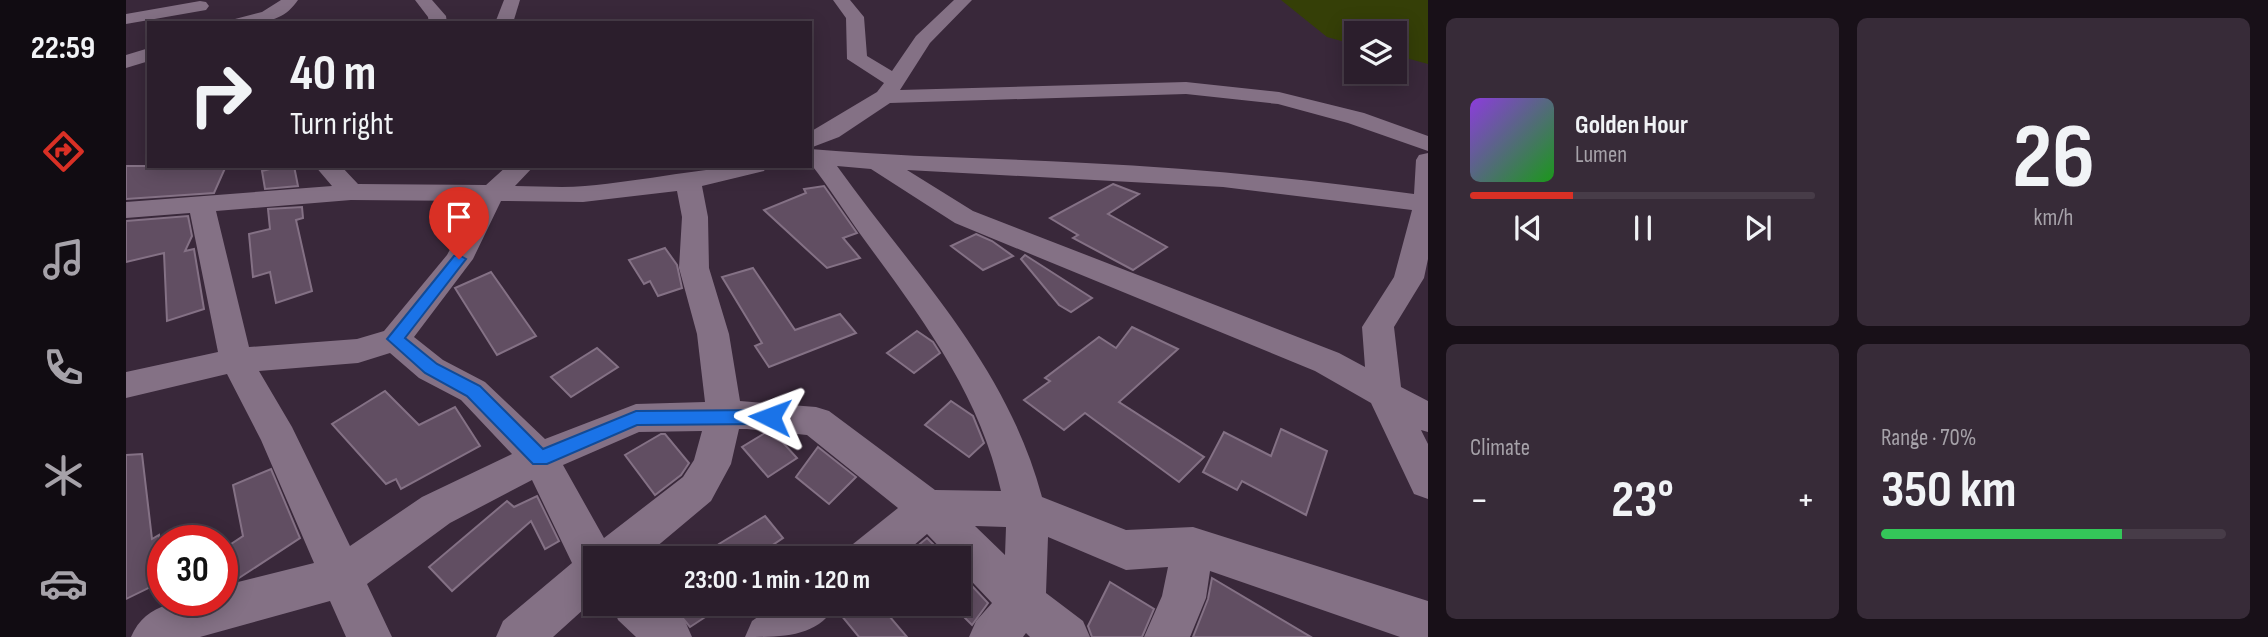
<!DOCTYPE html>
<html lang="en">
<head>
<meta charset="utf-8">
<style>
	:root { --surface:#2b1e2c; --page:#372b38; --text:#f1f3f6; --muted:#a6a2a9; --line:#473c48; --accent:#d93025 }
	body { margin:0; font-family:"Sofia Sans Condensed",sans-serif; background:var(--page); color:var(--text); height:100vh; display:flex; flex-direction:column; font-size:26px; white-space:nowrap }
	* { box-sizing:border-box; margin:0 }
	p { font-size:23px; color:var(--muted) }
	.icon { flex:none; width:38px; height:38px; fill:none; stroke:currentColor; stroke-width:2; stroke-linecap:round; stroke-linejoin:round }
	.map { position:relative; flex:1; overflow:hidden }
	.details { display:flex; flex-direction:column; gap:18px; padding:18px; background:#181018; width:840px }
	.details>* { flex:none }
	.banner { position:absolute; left:21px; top:21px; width:665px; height:147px; border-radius:0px; box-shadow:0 4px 18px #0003,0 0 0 2px var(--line); background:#2b1e2c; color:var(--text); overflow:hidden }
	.fabs { position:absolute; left:1218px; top:21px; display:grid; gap:14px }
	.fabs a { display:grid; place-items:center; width:63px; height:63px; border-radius:0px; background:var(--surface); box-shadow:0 4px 18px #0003,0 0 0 2px var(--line); font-size:35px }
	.speed { position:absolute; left:21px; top:525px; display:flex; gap:14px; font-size:35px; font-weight:700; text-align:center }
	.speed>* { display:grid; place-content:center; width:91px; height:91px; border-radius:50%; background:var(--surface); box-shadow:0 4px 18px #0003,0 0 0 2px var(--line); line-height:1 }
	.speed .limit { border:10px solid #d22; background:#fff; color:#111 }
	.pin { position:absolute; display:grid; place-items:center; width:60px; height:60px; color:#fff; margin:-72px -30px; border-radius:50% 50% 50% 0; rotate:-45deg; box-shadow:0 0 7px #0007 }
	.pin .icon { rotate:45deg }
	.me { position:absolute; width:77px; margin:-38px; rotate:273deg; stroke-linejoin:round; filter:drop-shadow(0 0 5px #0008) }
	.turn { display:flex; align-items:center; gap:24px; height:147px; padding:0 28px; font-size:32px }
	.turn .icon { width:91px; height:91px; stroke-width:2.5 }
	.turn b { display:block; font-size:49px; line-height:60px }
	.big { font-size:52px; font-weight:700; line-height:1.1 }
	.details .widget { flex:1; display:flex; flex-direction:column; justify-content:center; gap:10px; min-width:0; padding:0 24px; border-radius:10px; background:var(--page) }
	.details .dial { align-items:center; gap:0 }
	.dial b { font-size:91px; line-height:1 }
	.song { display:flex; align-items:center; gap:21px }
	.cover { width:84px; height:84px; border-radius:10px; background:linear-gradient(135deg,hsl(270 70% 55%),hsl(120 70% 35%)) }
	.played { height:7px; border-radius:4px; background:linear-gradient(90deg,var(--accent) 30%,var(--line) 30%) }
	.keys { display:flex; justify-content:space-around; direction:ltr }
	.heat { display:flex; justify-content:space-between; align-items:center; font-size:38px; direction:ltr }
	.charge { height:10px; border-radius:5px; background:linear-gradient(90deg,#34c759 70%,var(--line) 0) }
	.details .tiles { flex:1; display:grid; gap:18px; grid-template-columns:repeat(2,1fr) }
	.trip { position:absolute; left:457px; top:546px; width:388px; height:70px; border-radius:0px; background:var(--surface); box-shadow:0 4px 18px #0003,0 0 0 2px var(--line); font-weight:700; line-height:70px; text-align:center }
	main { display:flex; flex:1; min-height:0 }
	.tabs { display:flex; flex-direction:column; width:126px; justify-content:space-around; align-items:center; background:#110c12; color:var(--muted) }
	.tabs .icon { width:49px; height:49px }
	.tabs .current { color:var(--accent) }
	.tabs b { font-size:32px; color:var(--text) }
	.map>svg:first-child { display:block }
	.green { fill:#353f07 }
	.building { fill:#614e62; stroke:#847185; stroke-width:2 }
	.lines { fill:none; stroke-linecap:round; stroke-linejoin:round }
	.minor { fill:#847185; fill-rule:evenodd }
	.route { fill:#1a73e8; stroke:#114b97; stroke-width:2 }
</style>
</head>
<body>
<main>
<nav class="tabs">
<b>22:59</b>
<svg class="icon current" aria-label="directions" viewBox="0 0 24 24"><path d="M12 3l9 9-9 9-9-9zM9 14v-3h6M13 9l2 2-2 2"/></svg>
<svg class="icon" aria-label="music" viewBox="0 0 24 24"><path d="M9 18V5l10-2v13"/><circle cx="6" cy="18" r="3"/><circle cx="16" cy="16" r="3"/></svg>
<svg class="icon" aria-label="phone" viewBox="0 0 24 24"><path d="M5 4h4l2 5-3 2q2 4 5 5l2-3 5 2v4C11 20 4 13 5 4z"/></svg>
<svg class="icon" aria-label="climate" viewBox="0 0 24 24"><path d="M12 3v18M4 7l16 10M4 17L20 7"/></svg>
<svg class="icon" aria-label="car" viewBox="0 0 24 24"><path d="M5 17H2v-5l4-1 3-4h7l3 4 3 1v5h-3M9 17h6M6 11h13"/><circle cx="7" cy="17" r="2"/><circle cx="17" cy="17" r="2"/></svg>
</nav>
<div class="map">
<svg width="1302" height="637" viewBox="0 0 1302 637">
	<rect width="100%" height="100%" fill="#39283a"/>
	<path class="green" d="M 1155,0 L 1302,0 L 1302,64 L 1269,55 L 1269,33 L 1230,33 L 1230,45 L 1201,37 Z"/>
	<g class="building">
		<path d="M 0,166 L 100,166 L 88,193 L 0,199 Z"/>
		<path d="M 155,166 L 168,166 L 172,186 L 139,189 L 136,171 Z"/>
		<path d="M 987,184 L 1013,194 L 982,214 L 1041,247 L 1007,270 L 947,238 L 952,235 L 924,218 Z"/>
		<path d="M 698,186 L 731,233 L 717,238 L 734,258 L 701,268 L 638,210 L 680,193 L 678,189 Z"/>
		<path d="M 176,207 L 177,218 L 170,220 L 186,291 L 150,303 L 144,272 L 127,277 L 123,234 L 144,229 L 142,209 Z"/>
		<path d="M 62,216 L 66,236 L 59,251 L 68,249 L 78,309 L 41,321 L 38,253 L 0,262 L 0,221 Z"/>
		<path d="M 850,234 L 866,241 L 887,256 L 857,270 L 825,246 Z"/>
		<path d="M 539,248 L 551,265 L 556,288 L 532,296 L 524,281 L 518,284 L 503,260 Z"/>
		<path d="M 899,255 L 966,298 L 945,312 L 933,305 L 895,259 Z"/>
		<path d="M 627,268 L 669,330 L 714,314 L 730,333 L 643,367 L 629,346 L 636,343 L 596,277 Z"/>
		<path d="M 365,272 L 410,336 L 371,355 L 329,288 Z"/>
		<path d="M 1006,327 L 1052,349 L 993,402 L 1078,457 L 1053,482 L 959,413 L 938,430 L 898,400 L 924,381 L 919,378 L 973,337 L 990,348 Z"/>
		<path d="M 791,331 L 807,342 L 814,353 L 788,373 L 761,353 Z"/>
		<path d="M 471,348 L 492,367 L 445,397 L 425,377 Z"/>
		<path d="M 259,391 L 293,425 L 329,407 L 354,446 L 275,489 L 270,479 L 260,484 L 206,424 Z"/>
		<path d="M 825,401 L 847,416 L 858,443 L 843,457 L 799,425 Z"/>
		<path d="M 1155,429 L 1201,451 L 1180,515 L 1116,481 L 1111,490 L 1077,472 L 1098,432 L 1145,456 Z"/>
		<path d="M 639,433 L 650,435 L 671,458 L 642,477 L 616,447 Z"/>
		<path d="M 535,434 L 539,434 L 563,463 L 555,475 L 529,495 L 499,455 Z"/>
		<path d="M 692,447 L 730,477 L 703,504 L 670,477 Z"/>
		<path d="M 16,454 L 26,539 L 33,535 L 37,581 L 0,599 L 0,455 Z"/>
		<path d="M 145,469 L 174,538 L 110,580 L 96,560 L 96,550 L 117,536 L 107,485 Z"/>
		<path d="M 411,496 L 433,541 L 419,549 L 405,521 L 326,591 L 303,567 L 381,501 L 388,507 Z"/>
		<path d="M 639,516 L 657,538 L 635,553 L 639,558 L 603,558 L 593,544 Z"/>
		<path d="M 801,538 L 821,558 L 778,557 Z"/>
		<path d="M 833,572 L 862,603 L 846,625 L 825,604 L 833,604 Z"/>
		<path d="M 1086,578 L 1185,637 L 1067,637 L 1082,599 Z"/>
		<path d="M 984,582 L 1028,609 L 1016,637 L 966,637 L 962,626 Z"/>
		<path d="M 545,604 L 599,604 L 564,627 Z"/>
		<path d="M 713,604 L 753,604 L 781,637 L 733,637 L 710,609 Z"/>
	</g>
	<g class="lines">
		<g class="minor">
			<path d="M 155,0 L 172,0 C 156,24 133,23 106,23 L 109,19 L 136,12 Z"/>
			<path d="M 289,0 L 306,0 L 320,16 L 321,23 L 303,23 L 302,17 Z"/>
			<path d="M 378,0 L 394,0 L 387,23 L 369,23 Z"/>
			<path d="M 707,0 L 724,0 L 738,17 L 741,56 L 766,71 L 790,36 L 828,0 L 846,0 L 804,43 L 774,90 L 1060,82 L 1153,92 L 1238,113 L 1302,136 L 1302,151 L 1222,123 L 1152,104 L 1060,94 L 764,103 L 713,137 L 684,148 L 684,132 L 751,92 L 758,83 L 721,59 L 720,18 Z"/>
			<path d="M 74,1 L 80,2 L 83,6 L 80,10 L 0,24 L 0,14 Z"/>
			<path d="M 23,48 L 23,61 L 0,68 L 0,55 Z"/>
			<path d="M 684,149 C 776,157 868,158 960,163 C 1070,168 1179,179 1288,194 L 1290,160 L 1293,155 L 1302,153 L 1302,259 L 1298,278 L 1268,327 L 1275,387 L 1302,401 L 1302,432 L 1295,430 L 1302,444 L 1302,499 L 1288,494 L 1245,403 L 1189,371 L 829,223 L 745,169 L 711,166 C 789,275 880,363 916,497 L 1000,530 L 1067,527 L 1302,601 L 1302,637 L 1274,637 L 1084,571 L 1080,598 L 1064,637 L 1018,637 L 1036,596 L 1042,567 L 1000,570 L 922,537 L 920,593 L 957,621 L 964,637 L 904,637 L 900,633 L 897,637 L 843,637 L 850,621 L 866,603 L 833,568 L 833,558 L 824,558 L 801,534 L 773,558 L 721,558 L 727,544 L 772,508 L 681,435 L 621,429 L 613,429 L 605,464 L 585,501 L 517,558 L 469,558 L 469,599 L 427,637 L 370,637 L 377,621 L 446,563 L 406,480 L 324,523 L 241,584 L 266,637 L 220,637 L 204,601 L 74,637 L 5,637 C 21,599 61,600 96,600 L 96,586 L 188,563 L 135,440 L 101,374 L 0,398 L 0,372 L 92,352 L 64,213 L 0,218 L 0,202 L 206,186 L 189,166 L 215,166 L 232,184 L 360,185 L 381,166 L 408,166 L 389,186 C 413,186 436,188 459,186 C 520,181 580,166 641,166 L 638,171 L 576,186 L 582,217 L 583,268 L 603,334 L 614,401 L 690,407 L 703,411 L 809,490 L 875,491 C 854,395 797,320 740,242 C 721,216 704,188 684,163 ZM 781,170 L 1097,187 L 1286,210 L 1268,277 L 1236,327 L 1239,367 L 1213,353 L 847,211 ZM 551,191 L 556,217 L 553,268 L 571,334 L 579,402 L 510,404 L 419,439 L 359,382 L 317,360 L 288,337 L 347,259 L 375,201 L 457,202 ZM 225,200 L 350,201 L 321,255 L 258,331 L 231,339 L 123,347 L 90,211 ZM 264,353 L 293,378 L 335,400 L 386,454 L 296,497 L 224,546 L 166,427 L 133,371 L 232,363 ZM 576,431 L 568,460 L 557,477 L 478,538 L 437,465 L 513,432 ZM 849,526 L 880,527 L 879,555 Z"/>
			<path d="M 486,604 L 541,604 L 559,621 L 566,637 L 510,637 L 492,620 Z"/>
			<path d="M 650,604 L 710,604 C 693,637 658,637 619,637 L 626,621 Z"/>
		</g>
	</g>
	<path class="route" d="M 333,255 L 340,259 L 279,338 L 311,364 L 354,386 L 417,449 L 510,411 L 644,410 L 653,417 L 644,424 L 511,425 L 421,464 L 407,464 L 341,396 L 299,373 L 261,339 L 328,256 Z"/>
</svg>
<div class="fabs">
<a><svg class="icon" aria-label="layers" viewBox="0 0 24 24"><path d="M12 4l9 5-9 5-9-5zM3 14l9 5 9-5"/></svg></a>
</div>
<div class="speed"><div class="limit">30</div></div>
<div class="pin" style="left:333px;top:259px;background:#d93025"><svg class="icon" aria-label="arrive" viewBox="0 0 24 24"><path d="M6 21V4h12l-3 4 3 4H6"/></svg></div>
<svg class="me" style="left:644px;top:417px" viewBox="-20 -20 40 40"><path d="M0-17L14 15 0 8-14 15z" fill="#1a73e8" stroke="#fff" stroke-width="4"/></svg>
<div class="trip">23:00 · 1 min · 120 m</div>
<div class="banner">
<div class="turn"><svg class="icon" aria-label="right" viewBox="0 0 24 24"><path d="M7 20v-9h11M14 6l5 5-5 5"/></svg><div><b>40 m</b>Turn right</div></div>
</div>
</div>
<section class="details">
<div class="tiles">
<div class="widget">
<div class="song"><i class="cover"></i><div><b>Golden Hour</b><p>Lumen</p></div></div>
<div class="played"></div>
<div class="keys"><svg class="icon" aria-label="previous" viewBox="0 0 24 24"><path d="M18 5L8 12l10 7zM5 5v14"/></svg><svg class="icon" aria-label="pause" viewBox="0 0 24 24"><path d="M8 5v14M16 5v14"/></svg><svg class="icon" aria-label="next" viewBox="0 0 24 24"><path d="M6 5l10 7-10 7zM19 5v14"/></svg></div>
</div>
<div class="widget dial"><b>26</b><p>km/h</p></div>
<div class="widget"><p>Climate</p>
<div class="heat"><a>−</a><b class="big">23°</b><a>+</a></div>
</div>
<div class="widget"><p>Range · 70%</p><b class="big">350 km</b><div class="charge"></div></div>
</div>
</section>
</main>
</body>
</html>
